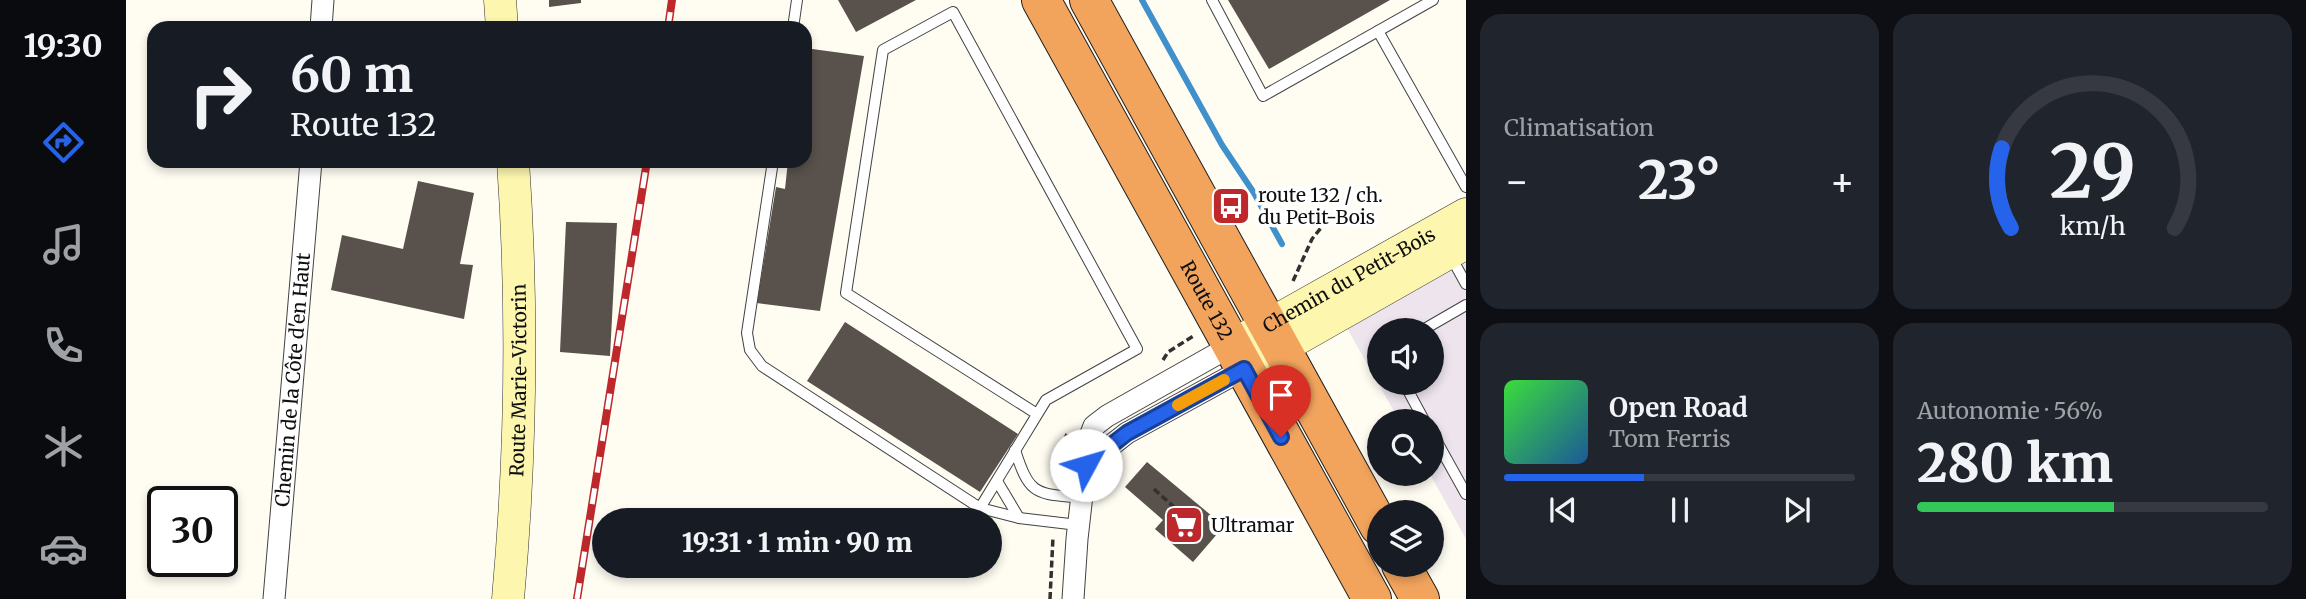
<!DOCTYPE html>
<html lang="fr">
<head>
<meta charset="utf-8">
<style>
	:root { --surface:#171b24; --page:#20242c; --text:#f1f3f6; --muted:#9ea1a6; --line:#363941; --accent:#2563eb }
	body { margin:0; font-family:Merriweather,serif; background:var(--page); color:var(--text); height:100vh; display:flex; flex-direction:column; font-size:26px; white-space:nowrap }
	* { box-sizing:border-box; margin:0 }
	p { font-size:23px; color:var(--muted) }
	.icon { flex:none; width:38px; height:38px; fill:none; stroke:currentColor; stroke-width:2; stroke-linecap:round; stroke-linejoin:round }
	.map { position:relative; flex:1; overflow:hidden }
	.drawer { display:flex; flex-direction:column; gap:14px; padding:14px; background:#0d0f14; width:840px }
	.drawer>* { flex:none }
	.hud { position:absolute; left:21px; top:21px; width:665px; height:147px; border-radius:21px; box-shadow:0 4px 10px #0003; background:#171b24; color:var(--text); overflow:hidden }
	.controls { position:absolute; left:1241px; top:318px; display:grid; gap:14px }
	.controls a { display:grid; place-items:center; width:77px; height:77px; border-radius:50%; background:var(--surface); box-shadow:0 4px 10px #0003; font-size:35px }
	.speed { position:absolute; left:21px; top:486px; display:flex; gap:14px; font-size:35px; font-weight:700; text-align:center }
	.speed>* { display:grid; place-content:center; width:91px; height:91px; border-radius:50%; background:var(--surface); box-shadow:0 4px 10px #0003; line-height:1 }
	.speed .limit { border:4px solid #111; border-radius:10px; background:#fff; color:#111 }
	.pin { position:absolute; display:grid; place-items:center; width:60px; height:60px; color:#fff; margin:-72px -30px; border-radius:50% 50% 50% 0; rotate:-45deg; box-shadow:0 0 7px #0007 }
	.pin .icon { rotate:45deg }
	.me { position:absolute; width:77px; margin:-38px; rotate:51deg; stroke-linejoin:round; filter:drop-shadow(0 0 5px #0008) }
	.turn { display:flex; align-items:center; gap:24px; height:147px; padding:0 28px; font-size:32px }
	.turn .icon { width:91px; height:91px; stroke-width:2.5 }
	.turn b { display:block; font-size:49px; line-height:60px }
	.big { font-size:52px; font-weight:800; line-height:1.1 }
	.drawer .card { flex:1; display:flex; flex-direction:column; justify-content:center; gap:10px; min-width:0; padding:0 24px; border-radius:21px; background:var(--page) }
	.drawer .dial { align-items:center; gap:0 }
	.dial svg { height:182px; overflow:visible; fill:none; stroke:var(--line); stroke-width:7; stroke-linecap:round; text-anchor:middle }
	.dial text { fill:var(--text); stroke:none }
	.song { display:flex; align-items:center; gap:21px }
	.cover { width:84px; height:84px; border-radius:10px; background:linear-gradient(135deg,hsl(120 70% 55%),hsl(210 70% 35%)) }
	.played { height:7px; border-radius:4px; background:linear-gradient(90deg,var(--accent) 40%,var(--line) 40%) }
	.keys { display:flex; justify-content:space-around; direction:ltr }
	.heat { display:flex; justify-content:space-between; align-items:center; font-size:38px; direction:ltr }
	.charge { height:10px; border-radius:5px; background:linear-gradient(90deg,#34c759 56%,var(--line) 0) }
	.drawer .tiles { flex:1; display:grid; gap:14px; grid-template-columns:repeat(2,1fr) }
	.trip { position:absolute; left:466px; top:508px; width:410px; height:70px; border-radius:35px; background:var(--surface); box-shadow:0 4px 10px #0003; font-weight:800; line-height:70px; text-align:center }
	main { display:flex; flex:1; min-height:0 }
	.tab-bar { display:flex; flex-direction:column; width:126px; justify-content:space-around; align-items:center; background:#090b0e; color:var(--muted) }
	.tab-bar .icon { width:49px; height:49px }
	.tab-bar .active { color:var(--accent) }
	.tab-bar b { font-size:32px; color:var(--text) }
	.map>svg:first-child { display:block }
	.industrial { fill:#ede4ed; fill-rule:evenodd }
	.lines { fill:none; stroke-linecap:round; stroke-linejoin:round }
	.stream { stroke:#3f90cb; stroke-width:6 }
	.building { fill:#58514c }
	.lane-casing { stroke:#424242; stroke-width:12 }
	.street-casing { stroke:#424242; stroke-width:23 }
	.secondary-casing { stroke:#313131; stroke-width:33 }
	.highway-casing { stroke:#202020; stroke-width:40 }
	.path { stroke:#313131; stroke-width:3.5; stroke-dasharray:7 3.5; stroke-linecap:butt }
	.lane { stroke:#fff; stroke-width:10 }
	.street { stroke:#fff; stroke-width:21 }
	.secondary { stroke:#fdf6ae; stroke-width:32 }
	.highway { stroke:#f2a45d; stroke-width:38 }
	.rail-casing { stroke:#be282c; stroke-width:8 }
	.rail { stroke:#fff; stroke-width:5; stroke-dasharray:16; stroke-linecap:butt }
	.route-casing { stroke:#184099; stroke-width:18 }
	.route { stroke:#2563eb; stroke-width:12 }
	.slow { stroke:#f59e0b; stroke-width:12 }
	.labels { text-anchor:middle; stroke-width:7; stroke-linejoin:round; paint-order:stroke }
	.poi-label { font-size:19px; fill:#0f0f0f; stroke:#fff; text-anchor:start }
	.street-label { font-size:19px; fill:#0f0f0f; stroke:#fff }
</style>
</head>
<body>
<main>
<nav class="tab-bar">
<b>19:30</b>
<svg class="icon active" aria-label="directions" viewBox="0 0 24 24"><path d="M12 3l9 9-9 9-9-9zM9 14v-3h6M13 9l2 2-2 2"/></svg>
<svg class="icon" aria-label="music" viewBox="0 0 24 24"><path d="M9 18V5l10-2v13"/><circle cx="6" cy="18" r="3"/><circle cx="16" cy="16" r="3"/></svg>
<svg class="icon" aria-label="phone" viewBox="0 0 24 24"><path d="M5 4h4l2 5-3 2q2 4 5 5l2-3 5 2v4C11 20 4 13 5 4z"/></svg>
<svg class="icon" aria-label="climate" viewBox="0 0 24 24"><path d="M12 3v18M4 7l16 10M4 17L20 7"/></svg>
<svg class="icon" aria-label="car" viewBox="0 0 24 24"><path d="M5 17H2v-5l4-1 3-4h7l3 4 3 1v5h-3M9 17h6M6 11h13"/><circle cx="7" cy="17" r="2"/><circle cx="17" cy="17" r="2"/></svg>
</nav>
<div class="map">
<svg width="1340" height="599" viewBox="0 0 1340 599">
	<rect width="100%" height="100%" fill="#fffcf2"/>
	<path class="industrial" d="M 1340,254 L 1340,539 L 1304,474 L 1306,474 L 1306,422 L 1274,422 L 1221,328 ZM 1253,331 L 1306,331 L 1306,383 L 1253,383 Z"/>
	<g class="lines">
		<path class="stream" d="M 1016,0 L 1096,145 L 1128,193 L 1156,244"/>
	</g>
	<g class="building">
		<path d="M 423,0 L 455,0 L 455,3 L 423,7 Z"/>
		<path d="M 712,0 L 790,0 L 730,32 Z"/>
		<path d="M 1102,0 L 1264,0 L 1143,69 Z"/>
		<path d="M 679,48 L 738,56 L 694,311 L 631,303 L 650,187 L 659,189 L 662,161 L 679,161 Z"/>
		<path d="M 292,181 L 348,193 L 334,264 L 347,265 L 338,319 L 205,290 L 216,235 L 277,249 Z"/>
		<path d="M 440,222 L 491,223 L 484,356 L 434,352 Z"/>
		<path d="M 719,322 L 892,434 L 854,492 L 681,381 Z"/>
		<path d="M 1021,462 L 1098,526 L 1067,562 L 1029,529 L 1037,520 L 999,487 Z"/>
	</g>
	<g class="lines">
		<g class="lane-casing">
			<g id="lane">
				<path d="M 1086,0 L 1137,96 L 1307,0"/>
				<path d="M 667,28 L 671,0"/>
				<path d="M 1252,31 L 1340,187"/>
				<path d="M 647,161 L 621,333 L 624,350 L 636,366 L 854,508 L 893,518 L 952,525"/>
				<path d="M 1324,255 L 1340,284"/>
				<path d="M 1295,331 L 1340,305"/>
				<path d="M 1278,383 L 1299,422"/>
				<path d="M 1306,433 L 1340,494"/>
				<path d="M 889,450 C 904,497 910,493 956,498"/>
				<path d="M 871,481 L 893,518"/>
				<path d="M 854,508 L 920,400 L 1011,349 L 827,12 L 757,50 L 720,293 L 911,414"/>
			</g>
		</g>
		<g class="street-casing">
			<g id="street">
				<path d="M 195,28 L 197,0"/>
				<path d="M 960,465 L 1001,433 L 1118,369"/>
				<path id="s1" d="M 148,599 L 185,161"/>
				<path d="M 947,599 L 951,539 L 962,442 L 968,426 L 981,416 L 1105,346"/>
			</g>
		</g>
		<g class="secondary-casing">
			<g id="secondary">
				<path d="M 374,0 L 376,28"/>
				<path id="s2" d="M 1105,346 L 1340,214"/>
				<path d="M 1118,369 L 1340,243"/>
				<path id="s3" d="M 382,599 C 395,454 397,306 387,161"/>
			</g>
		</g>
		<g class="highway-casing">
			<g id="highway">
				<path id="s4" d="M 915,0 L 1246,599"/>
				<path d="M 963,0 L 1253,526"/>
				<path d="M 1275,565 L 1294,599"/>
			</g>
		</g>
		<g class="path">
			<path d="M 1167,281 L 1186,239 L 1206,214"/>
			<path d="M 1037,360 L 1042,352 L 1069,335"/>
			<path d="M 930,480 L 932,457 L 941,434"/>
			<path d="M 1028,489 L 1048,507"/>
			<path d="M 924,599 L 927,537"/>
		</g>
		<use href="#lane" class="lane"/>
		<use href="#street" class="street"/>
		<use href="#secondary" class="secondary"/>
		<use href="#highway" class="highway"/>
		<g class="rail-casing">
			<g id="rail">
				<path d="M 542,28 L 546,0"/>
				<path d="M 451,599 L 521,161"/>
			</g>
		</g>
		<use href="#rail" class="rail"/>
	</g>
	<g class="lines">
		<g class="route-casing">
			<path id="route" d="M 960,465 L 1001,433 L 1118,369 L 1155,437"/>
		</g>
		<use href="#route" class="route"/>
		<path class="slow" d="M 1052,405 L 1098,380"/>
	</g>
	<defs>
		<g id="bus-square" transform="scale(2.0125)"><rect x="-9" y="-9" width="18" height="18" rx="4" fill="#be282c" stroke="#fff"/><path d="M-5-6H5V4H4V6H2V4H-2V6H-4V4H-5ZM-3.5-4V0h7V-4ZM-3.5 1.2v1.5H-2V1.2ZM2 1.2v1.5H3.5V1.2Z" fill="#fff"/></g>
		<g id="supermarket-square" transform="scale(2.0125)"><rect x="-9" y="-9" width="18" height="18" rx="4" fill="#be282c" stroke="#fff"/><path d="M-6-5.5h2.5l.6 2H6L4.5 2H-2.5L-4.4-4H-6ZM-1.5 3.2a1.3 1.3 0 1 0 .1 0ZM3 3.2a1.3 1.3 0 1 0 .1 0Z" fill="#fff"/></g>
	</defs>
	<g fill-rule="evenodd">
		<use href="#bus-square" x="1105" y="206"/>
		<use href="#supermarket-square" x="1058" y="525"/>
	</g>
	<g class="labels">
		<g class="poi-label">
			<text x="1132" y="202">route 132 / ch.<tspan x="1132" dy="22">du Petit-Bois</tspan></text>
			<text x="1085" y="532">Ultramar</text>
		</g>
		<g class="street-label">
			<text dy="7" stroke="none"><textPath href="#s2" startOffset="135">Chemin du Petit-Bois</textPath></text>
			<text dy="7" stroke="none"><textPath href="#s4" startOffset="343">Route 132</textPath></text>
			<text dy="7" stroke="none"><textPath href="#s1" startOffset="220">Chemin de la Côte d'en Haut</textPath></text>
			<text dy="7" stroke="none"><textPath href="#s3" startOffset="219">Route Marie-Victorin</textPath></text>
		</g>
	</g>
</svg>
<div class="controls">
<a><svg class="icon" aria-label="sound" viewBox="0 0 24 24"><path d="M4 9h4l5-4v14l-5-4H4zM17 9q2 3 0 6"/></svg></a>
<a><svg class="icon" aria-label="search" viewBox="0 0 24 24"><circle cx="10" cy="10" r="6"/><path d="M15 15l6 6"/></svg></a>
<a><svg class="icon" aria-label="layers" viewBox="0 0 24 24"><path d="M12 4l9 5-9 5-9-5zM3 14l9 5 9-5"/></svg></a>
</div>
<div class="speed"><div class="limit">30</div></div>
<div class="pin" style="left:1155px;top:437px;background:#d93025"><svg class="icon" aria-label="arrive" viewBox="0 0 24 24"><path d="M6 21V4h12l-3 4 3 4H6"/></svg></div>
<svg class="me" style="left:960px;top:465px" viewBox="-20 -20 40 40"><circle r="19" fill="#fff"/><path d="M0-13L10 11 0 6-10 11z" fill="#2563eb"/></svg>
<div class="trip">19:31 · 1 min · 90 m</div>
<div class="hud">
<div class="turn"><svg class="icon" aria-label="right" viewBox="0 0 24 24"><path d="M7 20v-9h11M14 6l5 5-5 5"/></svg><div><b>60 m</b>Route 132</div></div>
</div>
</div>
<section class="drawer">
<div class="tiles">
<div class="card"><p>Climatisation</p>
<div class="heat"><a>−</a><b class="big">23°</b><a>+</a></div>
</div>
<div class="card dial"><svg viewBox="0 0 100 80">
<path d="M14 69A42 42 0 1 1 86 69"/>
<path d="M14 69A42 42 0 0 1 10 34" stroke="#2563eb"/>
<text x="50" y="56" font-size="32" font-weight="700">29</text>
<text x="50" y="72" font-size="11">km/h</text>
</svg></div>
<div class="card">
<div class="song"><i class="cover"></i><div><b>Open Road</b><p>Tom Ferris</p></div></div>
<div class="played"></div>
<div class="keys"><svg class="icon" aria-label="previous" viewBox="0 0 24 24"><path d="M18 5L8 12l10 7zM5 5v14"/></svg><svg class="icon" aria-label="pause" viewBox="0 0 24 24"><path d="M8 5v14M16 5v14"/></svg><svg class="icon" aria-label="next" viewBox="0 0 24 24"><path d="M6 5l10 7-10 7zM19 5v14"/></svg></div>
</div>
<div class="card"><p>Autonomie · 56%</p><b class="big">280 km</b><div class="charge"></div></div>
</div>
</section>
</main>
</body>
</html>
